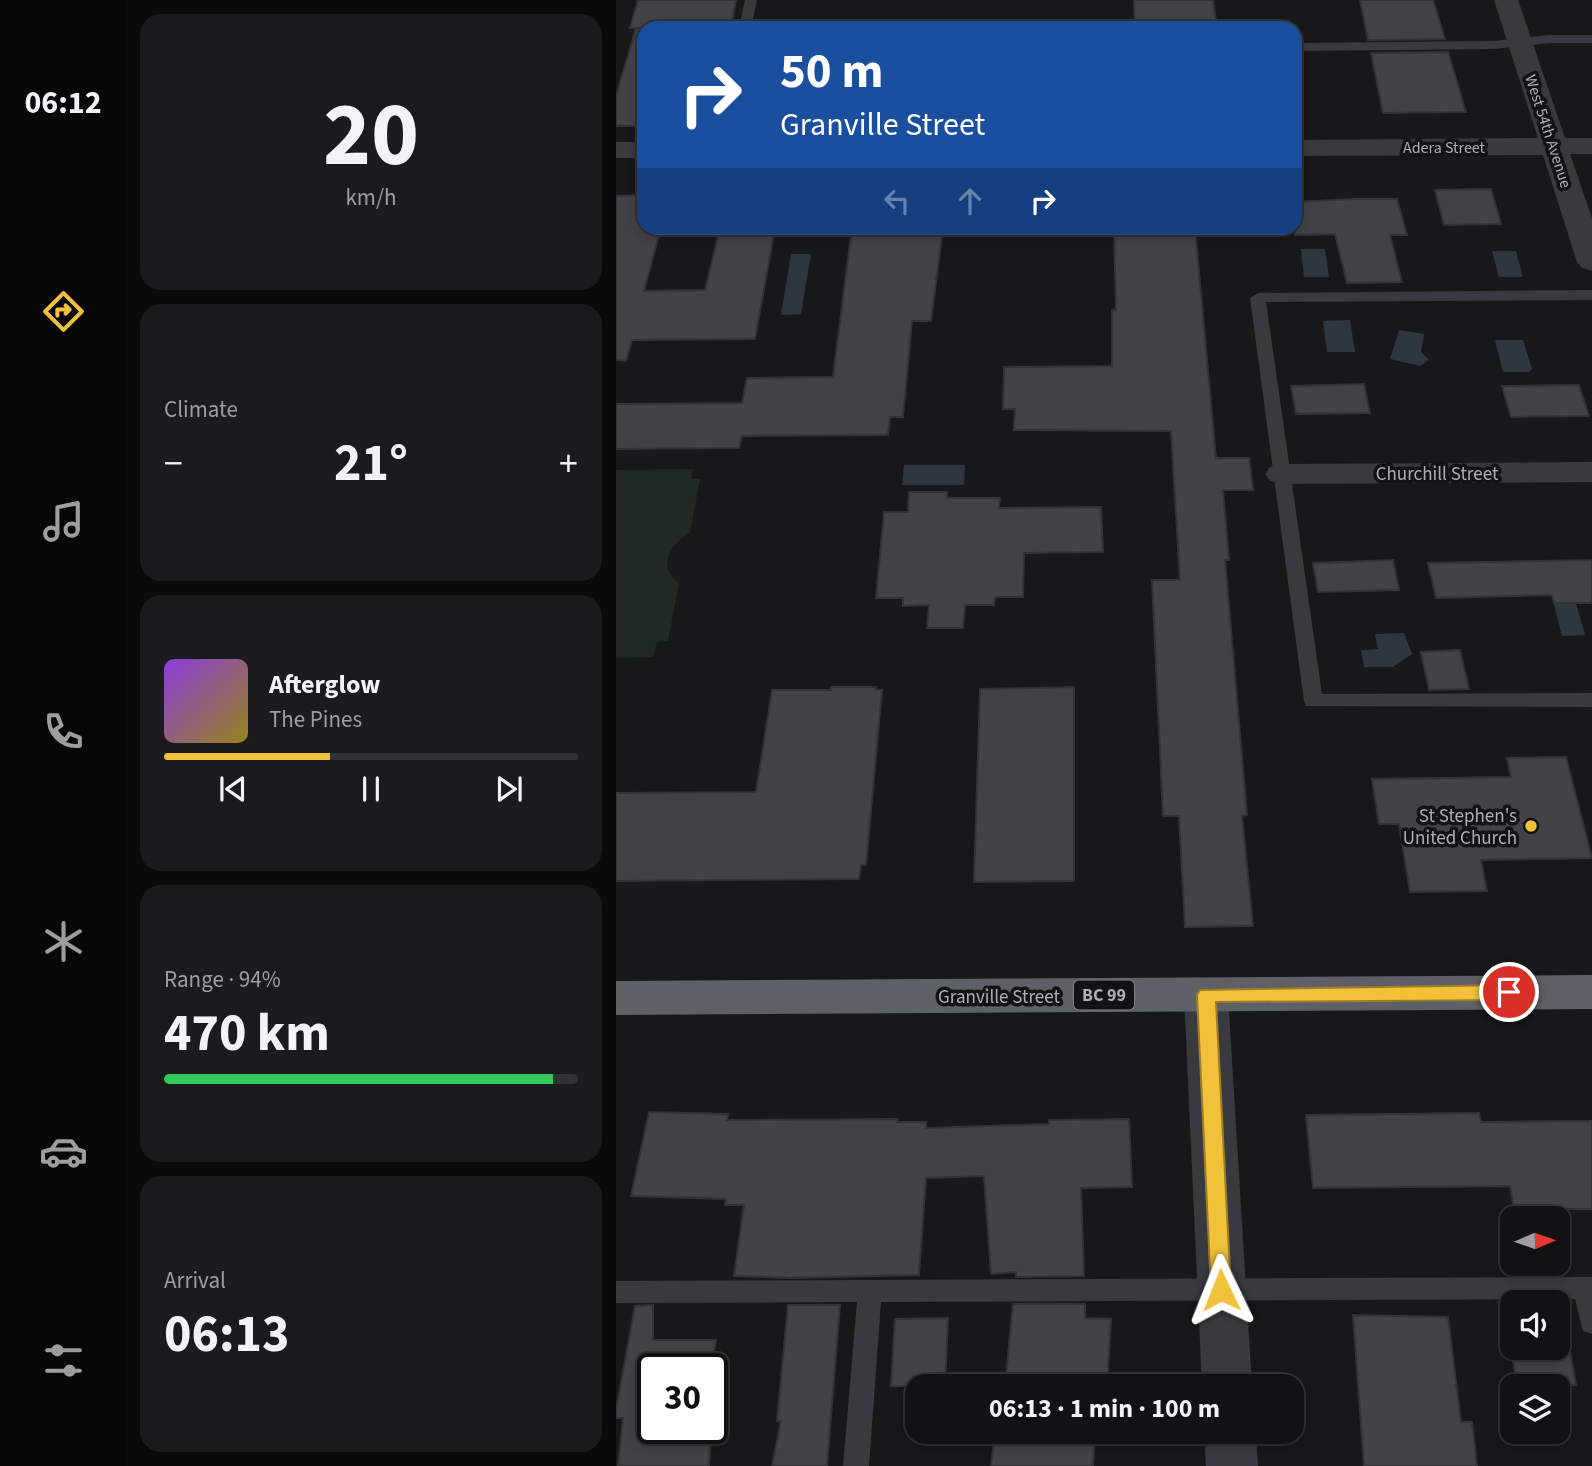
<!DOCTYPE html>
<html lang="en">
<head>
<meta charset="utf-8">
<style>
	:root { --surface:#121214; --page:#1b1b1d; --text:#f1f3f6; --muted:#9c9ea0; --line:#313234; --accent:#f1c13a }
	body { margin:0; font-family:"Source Sans 3",sans-serif; background:var(--page); color:var(--text); height:100vh; display:flex; flex-direction:column; font-size:26px; white-space:nowrap }
	* { box-sizing:border-box; margin:0 }
	p { font-size:23px; color:var(--muted) }
	.icon { flex:none; width:38px; height:38px; fill:none; stroke:currentColor; stroke-width:2; stroke-linecap:round; stroke-linejoin:round }
	.map { position:relative; flex:1; overflow:hidden }
	.side { display:flex; flex-direction:column; gap:14px; padding:14px; background:#0a0a0b; width:490px }
	.side>* { flex:none }
	.guide { position:absolute; left:21px; top:21px; width:665px; height:214px; border-radius:21px; box-shadow:0 4px 10px #0003,0 0 0 2px var(--line); background:#1a4fa0; color:#fff; overflow:hidden }
	.needle { width:46px; rotate:88deg }
	.tools { position:absolute; left:884px; top:1206px; display:grid; gap:14px }
	.tools a { display:grid; place-items:center; width:70px; height:70px; border-radius:14px; background:var(--surface); box-shadow:0 4px 10px #0003,0 0 0 2px var(--line); font-size:35px }
	.speed { position:absolute; left:21px; top:1353px; display:flex; gap:14px; font-size:35px; font-weight:700; text-align:center }
	.speed>* { display:grid; place-content:center; width:91px; height:91px; border-radius:50%; background:var(--surface); box-shadow:0 4px 10px #0003,0 0 0 2px var(--line); line-height:1 }
	.speed .limit { border:4px solid #111; border-radius:10px; background:#fff; color:#111 }
	.pin { position:absolute; display:grid; place-items:center; width:60px; height:60px; color:#fff; margin:-30px; border:4px solid #fff; border-radius:50%; box-shadow:0 2px 7px #0007 }
	.me { position:absolute; width:77px; margin:-38px; rotate:358deg; stroke-linejoin:round; filter:drop-shadow(0 0 5px #0008) }
	.turn { display:flex; align-items:center; gap:24px; height:147px; padding:0 28px; font-size:32px }
	.turn .icon { width:91px; height:91px; stroke-width:2.5 }
	.turn b { display:block; font-size:49px; line-height:60px }
	.lanes { display:flex; align-items:center; height:66px; padding:0 28px; background:#0003; justify-content:center; gap:35px; direction:ltr }
	.lanes .off { opacity:.35 }
	.big { font-size:52px; font-weight:700; line-height:1.1 }
	.side .widget { flex:1; display:flex; flex-direction:column; justify-content:center; gap:10px; min-width:0; padding:0 24px; border-radius:21px; background:var(--page) }
	.side .dial { align-items:center; gap:0 }
	.dial b { font-size:91px; line-height:1 }
	.song { display:flex; align-items:center; gap:21px }
	.cover { width:84px; height:84px; border-radius:10px; background:linear-gradient(135deg,hsl(270 70% 55%),hsl(50 70% 35%)) }
	.played { height:7px; border-radius:4px; background:linear-gradient(90deg,var(--accent) 40%,var(--line) 40%) }
	.keys { display:flex; justify-content:space-around; direction:ltr }
	.heat { display:flex; justify-content:space-between; align-items:center; font-size:38px; direction:ltr }
	.charge { height:10px; border-radius:5px; background:linear-gradient(90deg,#34c759 94%,var(--line) 0) }
	.trip { position:absolute; left:289px; top:1374px; width:399px; height:70px; border-radius:21px; background:var(--surface); box-shadow:0 4px 10px #0003,0 0 0 2px var(--line); font-weight:700; line-height:70px; text-align:center }
	main { display:flex; flex:1; min-height:0 }
	.menu { display:flex; flex-direction:column; width:126px; justify-content:space-around; align-items:center; background:#070708; color:var(--muted) }
	.menu .icon { width:49px; height:49px }
	.menu .active { color:var(--accent) }
	.menu b { font-size:32px; color:var(--text) }
	.map>svg:first-child { display:block }
	.green { fill:#202922 }
	.water { fill:#2e363f }
	.building { fill:#434347; stroke:#333236; stroke-width:2 }
	.lines { fill:none; stroke-linecap:round; stroke-linejoin:round }
	.service { fill:#393a40; fill-rule:evenodd }
	.minor { fill:#393a40; fill-rule:evenodd }
	.trunk { fill:#5d6067; fill-rule:evenodd }
	.route { fill:#f1c13a; stroke:#9d7d26; stroke-width:2 }
	.poi-dot { fill:#f1c13a; stroke:#131316; stroke-width:2.5 }
	.labels { text-anchor:middle; stroke-width:7; stroke-linejoin:round; paint-order:stroke }
	.far-street-label { font-size:16px; fill:#abaeba; stroke:#131316 }
	.shield { fill:#131316; stroke:#7d8089; stroke-width:2 }
	.shield-label { font-size:18px; font-weight:bold; fill:#abaeba }
	.street-label { font-size:19px; fill:#abaeba; stroke:#131316 }
	.poi-label { font-size:19px; fill:#abaeba; stroke:#131316; text-anchor:end }
</style>
</head>
<body>
<main>
<nav class="menu">
<b>06:12</b>
<svg class="icon active" aria-label="directions" viewBox="0 0 24 24"><path d="M12 3l9 9-9 9-9-9zM9 14v-3h6M13 9l2 2-2 2"/></svg>
<svg class="icon" aria-label="music" viewBox="0 0 24 24"><path d="M9 18V5l10-2v13"/><circle cx="6" cy="18" r="3"/><circle cx="16" cy="16" r="3"/></svg>
<svg class="icon" aria-label="phone" viewBox="0 0 24 24"><path d="M5 4h4l2 5-3 2q2 4 5 5l2-3 5 2v4C11 20 4 13 5 4z"/></svg>
<svg class="icon" aria-label="climate" viewBox="0 0 24 24"><path d="M12 3v18M4 7l16 10M4 17L20 7"/></svg>
<svg class="icon" aria-label="car" viewBox="0 0 24 24"><path d="M5 17H2v-5l4-1 3-4h7l3 4 3 1v5h-3M9 17h6M6 11h13"/><circle cx="7" cy="17" r="2"/><circle cx="17" cy="17" r="2"/></svg>
<svg class="icon" aria-label="filters" viewBox="0 0 24 24"><path d="M4 7h16M4 17h16"/><circle cx="9" cy="7" r="2"/><circle cx="15" cy="17" r="2"/></svg>
</nav>
<section class="side">
<div class="widget dial"><b>20</b><p>km/h</p></div>
<div class="widget"><p>Climate</p>
<div class="heat"><a>−</a><b class="big">21°</b><a>+</a></div>
</div>
<div class="widget">
<div class="song"><i class="cover"></i><div><b>Afterglow</b><p>The Pines</p></div></div>
<div class="played"></div>
<div class="keys"><svg class="icon" aria-label="previous" viewBox="0 0 24 24"><path d="M18 5L8 12l10 7zM5 5v14"/></svg><svg class="icon" aria-label="pause" viewBox="0 0 24 24"><path d="M8 5v14M16 5v14"/></svg><svg class="icon" aria-label="next" viewBox="0 0 24 24"><path d="M6 5l10 7-10 7zM19 5v14"/></svg></div>
</div>
<div class="widget"><p>Range · 94%</p><b class="big">470 km</b><div class="charge"></div></div>
<div class="widget"><p>Arrival</p><b class="big">06:13</b></div>
</section>
<div class="map">
<svg width="976" height="1466" viewBox="0 0 976 1466">
	<rect width="100%" height="100%" fill="#18181b"/>
	<path class="green" d="M 77,469 L 75,479 L 84,479 L 74,533 C 53,544 41,567 63,583 L 52,641 L 41,642 L 37,657 L 0,658 L 0,470 Z"/>
	<g class="water">
		<path d="M 685,249 L 709,249 L 713,277 L 688,277 Z"/>
		<path d="M 876,251 L 900,251 L 907,277 L 883,277 Z"/>
		<path d="M 175,254 L 195,254 L 185,314 L 165,315 Z"/>
		<path d="M 734,320 L 739,352 L 711,352 L 707,321 Z"/>
		<path d="M 783,330 L 808,334 L 805,352 L 813,360 L 804,366 L 774,359 Z"/>
		<path d="M 879,340 L 907,340 L 916,369 L 913,372 L 887,372 Z"/>
		<path d="M 288,465 L 349,465 L 348,485 L 286,485 Z"/>
		<path d="M 935,593 L 957,593 L 969,635 L 946,636 Z"/>
		<path d="M 788,633 L 796,654 L 777,667 L 748,667 L 745,650 L 762,649 L 759,634 Z"/>
	</g>
	<g class="building">
		<path d="M 22,0 L 120,0 L 115,28 L 14,28 Z"/>
		<path d="M 518,0 L 597,0 L 601,28 L 519,28 Z"/>
		<path d="M 744,0 L 817,0 L 829,39 L 752,40 Z"/>
		<path d="M 20,28 L 28,30 L 28,126 L 0,126 L 0,96 Z"/>
		<path d="M 832,52 L 850,112 L 767,113 L 755,53 Z"/>
		<path d="M 875,189 L 885,224 L 828,225 L 819,190 Z"/>
		<path d="M 28,195 L 28,228 L 45,228 L 28,291 L 89,290 L 104,228 L 159,228 L 139,339 L 16,340 L 10,361 L 0,360 L 0,196 Z"/>
		<path d="M 738,199 L 781,199 L 791,235 L 774,235 L 786,282 L 731,283 L 719,234 L 679,235 L 679,202 Z"/>
		<path d="M 236,228 L 327,228 L 315,321 L 296,321 L 287,417 L 274,417 L 272,435 L 126,436 L 123,448 L 0,449 L 0,404 L 126,403 L 131,378 L 217,377 Z"/>
		<path d="M 498,228 L 579,228 L 600,458 L 633,458 L 637,490 L 607,490 L 613,560 L 609,560 L 631,815 L 626,816 L 637,926 L 569,927 L 563,816 L 547,816 L 536,580 L 564,580 L 555,431 L 398,430 L 399,409 L 387,409 L 388,367 L 496,366 L 496,310 L 500,310 Z"/>
		<path d="M 748,384 L 754,413 L 680,414 L 675,386 Z"/>
		<path d="M 963,385 L 973,416 L 895,417 L 886,386 Z"/>
		<path d="M 293,492 L 331,492 L 331,498 L 384,498 L 383,508 L 485,507 L 487,552 L 408,553 L 407,597 L 379,597 L 378,605 L 349,605 L 347,628 L 311,628 L 313,605 L 287,606 L 287,598 L 260,598 L 268,512 L 292,512 Z"/>
		<path d="M 777,560 L 783,590 L 702,592 L 697,563 Z"/>
		<path d="M 976,560 L 976,603 L 938,603 L 936,595 L 820,598 L 812,563 Z"/>
		<path d="M 844,650 L 853,689 L 813,690 L 805,652 Z"/>
		<path d="M 215,687 L 260,687 L 260,690 L 266,690 L 250,865 L 245,865 L 243,879 L 0,881 L 0,793 L 140,792 L 156,690 L 215,690 Z"/>
		<path d="M 458,687 L 458,881 L 358,882 L 364,689 Z"/>
		<path d="M 950,757 L 976,858 L 865,860 L 871,891 L 794,892 L 783,824 L 763,824 L 756,779 L 895,777 L 891,758 Z"/>
		<path d="M 33,1112 L 112,1114 L 111,1120 L 282,1119 L 281,1122 L 310,1122 L 310,1128 L 433,1124 L 433,1120 L 513,1119 L 516,1187 L 465,1188 L 468,1276 L 400,1277 L 400,1272 L 375,1274 L 368,1176 L 310,1178 L 303,1275 L 175,1278 L 118,1276 L 128,1205 L 109,1205 L 110,1199 L 15,1196 Z"/>
		<path d="M 863,1113 L 865,1122 L 976,1121 L 976,1209 L 898,1209 L 894,1186 L 697,1188 L 690,1115 Z"/>
		<path d="M 397,1304 L 469,1304 L 469,1318 L 495,1319 L 491,1386 L 389,1386 Z"/>
		<path d="M 37,1305 L 37,1340 L 100,1340 L 95,1368 L 37,1368 L 37,1435 L 95,1431 L 93,1466 L 2,1466 L 7,1418 L 0,1418 L 0,1410 L 19,1306 Z"/>
		<path d="M 172,1305 L 224,1305 L 211,1466 L 156,1466 L 165,1421 L 161,1421 Z"/>
		<path d="M 737,1315 L 832,1317 L 845,1422 L 856,1422 L 861,1466 L 748,1466 Z"/>
		<path d="M 332,1318 L 329,1386 L 275,1386 L 279,1319 Z"/>
		<path d="M 891,1323 L 896,1323 L 896,1348 L 942,1348 L 942,1323 L 949,1323 L 960,1385 L 901,1385 Z"/>
		<path d="M 379,1432 L 479,1432 L 477,1466 L 375,1466 Z"/>
	</g>
	<g class="lines">
		<g class="service">
			<path d="M 129,0 L 141,0 L 135,28 L 123,28 Z"/>
			<path d="M 933,35 L 976,35 L 976,43 L 933,43 L 878,49 L 679,51 L 679,43 L 878,41 Z"/>
			<path d="M 976,290 L 976,300 L 650,302 L 706,694 L 976,693 L 976,707 L 690,706 L 688,701 L 634,298 L 642,293 Z"/>
			<path d="M 969,1277 L 976,1277 L 976,1334 L 967,1331 L 959,1299 L 265,1302 L 253,1466 L 227,1466 L 241,1302 L 0,1303 L 0,1281 Z"/>
		</g>
		<g class="minor">
			<path d="M 878,0 L 902,0 L 949,138 L 976,138 L 976,154 L 954,154 L 976,218 L 976,271 L 966,268 L 961,262 L 927,155 L 679,156 L 679,140 L 922,138 Z"/>
			<rect x="0" y="142" width="28" height="16"/>
			<path d="M 976,462 L 976,482 L 666,484 L 654,481 L 649,474 L 654,467 L 666,464 Z"/>
			<path d="M 590,978 L 605,983 L 612,995 L 636,1386 L 586,1386 L 568,995 L 575,983 Z"/>
			<path d="M 588,1432 L 640,1432 L 642,1466 L 590,1466 Z"/>
		</g>
		<path class="trunk" d="M 976,975 L 976,1009 L 0,1015 L 0,981 Z"/>
	</g>
	<path class="route" d="M 893,985 L 900,987 L 902,992 L 900,997 L 893,1000 L 600,1002 L 615,1290 L 612,1297 L 605,1300 L 598,1297 L 595,1290 L 581,995 L 584,990 Z"/>
	<circle class="poi-dot" cx="915" cy="826" r="7"/>
	<g class="labels">
		<g class="far-street-label">
			<text transform="translate(933 131) rotate(72)" y="6">West 54th Avenue</text>
			<text x="828" y="153">Adera Street</text>
		</g>
		<rect class="shield" x="458" y="980.5" width="60" height="29" rx="5"/>
		<g class="shield-label">
			<text x="488" y="1001">BC 99</text>
		</g>
		<g class="street-label">
			<text x="821" y="480">Churchill Street</text>
			<text x="383" y="1003">Granville Street</text>
		</g>
		<g class="poi-label">
			<text x="901" y="822">St Stephen's<tspan x="901" dy="22">United Church</tspan></text>
		</g>
	</g>
</svg>
<div class="tools">
<a><svg class="needle" viewBox="-14 -14 28 28"><path d="M0-13l5 13h-10z" fill="#e53935"/><path d="M0 13l5-13h-10z" fill="#9c9ea0"/></svg></a>
<a><svg class="icon" aria-label="sound" viewBox="0 0 24 24"><path d="M4 9h4l5-4v14l-5-4H4zM17 9q2 3 0 6"/></svg></a>
<a><svg class="icon" aria-label="layers" viewBox="0 0 24 24"><path d="M12 4l9 5-9 5-9-5zM3 14l9 5 9-5"/></svg></a>
</div>
<div class="speed"><div class="limit">30</div></div>
<div class="pin" style="left:893px;top:992px;background:#d93025"><svg class="icon" aria-label="arrive" viewBox="0 0 24 24"><path d="M6 21V4h12l-3 4 3 4H6"/></svg></div>
<svg class="me" style="left:605px;top:1290px" viewBox="-20 -20 40 40"><path d="M0-17L14 15 0 8-14 15z" fill="#f1c13a" stroke="#fff" stroke-width="4"/></svg>
<div class="trip">06:13 · 1 min · 100 m</div>
<div class="guide">
<div class="turn"><svg class="icon" aria-label="right" viewBox="0 0 24 24"><path d="M7 20v-9h11M14 6l5 5-5 5"/></svg><div><b>50 m</b>Granville Street</div></div>
<div class="lanes"><svg class="icon off" aria-label="left" viewBox="0 0 24 24"><path d="M17 20v-9H6M10 6l-5 5 5 5"/></svg><svg class="icon off" aria-label="ahead" viewBox="0 0 24 24"><path d="M12 20V5M6 11l6-6 6 6"/></svg><svg class="icon" aria-label="right" viewBox="0 0 24 24"><path d="M7 20v-9h11M14 6l5 5-5 5"/></svg></div>
</div>
</div>
</main>
</body>
</html>
